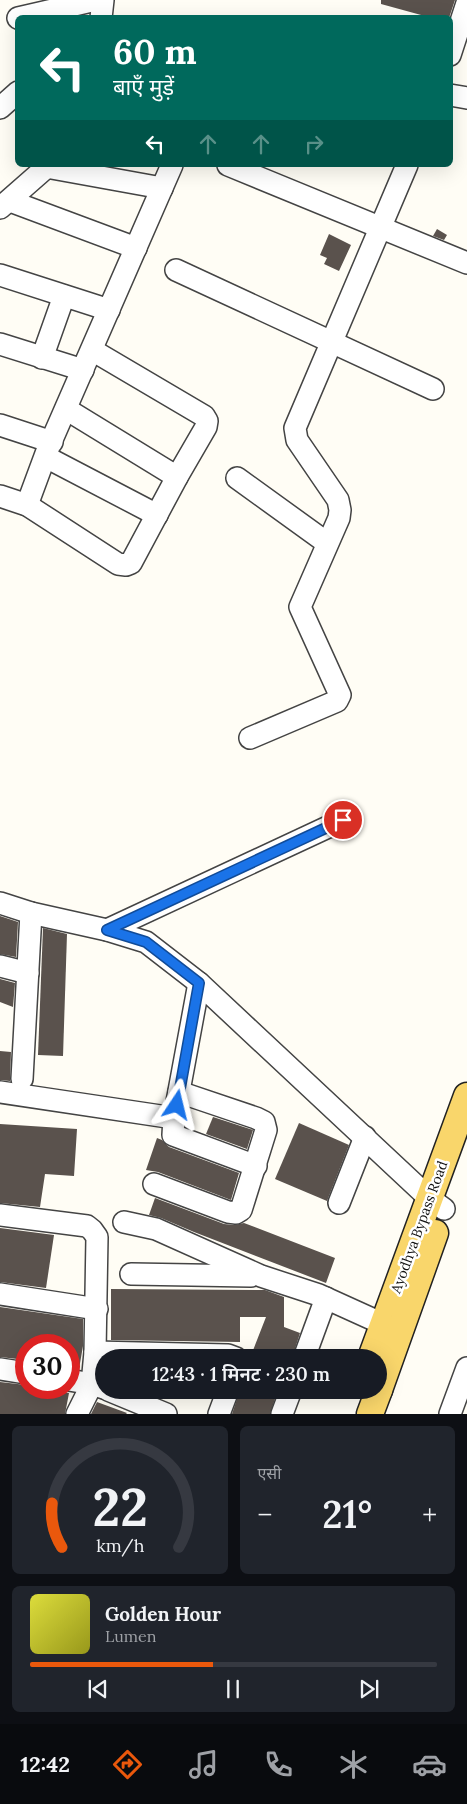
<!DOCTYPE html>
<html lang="hi">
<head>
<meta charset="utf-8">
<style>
	:root { --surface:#171b24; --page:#20242c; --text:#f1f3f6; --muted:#9ea1a6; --line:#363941; --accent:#ea580c }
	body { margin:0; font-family:Lora,"Noto Sans Devanagari",serif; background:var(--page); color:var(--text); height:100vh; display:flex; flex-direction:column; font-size:19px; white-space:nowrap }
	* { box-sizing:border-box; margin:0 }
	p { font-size:16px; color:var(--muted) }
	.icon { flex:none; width:28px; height:28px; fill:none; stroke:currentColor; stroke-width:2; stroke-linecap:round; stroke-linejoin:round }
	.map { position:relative; height:1414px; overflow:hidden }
	.details { display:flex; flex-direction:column; gap:12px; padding:12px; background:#0d0f14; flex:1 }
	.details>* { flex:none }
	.banner { position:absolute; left:15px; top:15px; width:438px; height:152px; border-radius:8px; box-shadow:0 5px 20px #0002; background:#00695c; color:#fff; overflow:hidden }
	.speed { position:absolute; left:15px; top:1334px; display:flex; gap:10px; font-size:25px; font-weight:700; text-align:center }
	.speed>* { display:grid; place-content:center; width:65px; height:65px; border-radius:50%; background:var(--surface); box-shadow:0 5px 20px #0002; line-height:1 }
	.speed .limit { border:8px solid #d22; background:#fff; color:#111 }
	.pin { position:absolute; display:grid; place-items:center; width:42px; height:42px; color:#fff; margin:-21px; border:2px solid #fff; border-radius:50%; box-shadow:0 1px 5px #0007 }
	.me { position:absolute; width:55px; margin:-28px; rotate:10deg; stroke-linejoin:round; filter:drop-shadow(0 0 4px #0008) }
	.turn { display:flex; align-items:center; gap:18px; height:105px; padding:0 15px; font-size:22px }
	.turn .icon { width:65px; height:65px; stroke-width:2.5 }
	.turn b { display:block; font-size:35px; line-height:42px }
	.lanes { display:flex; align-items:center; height:48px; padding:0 15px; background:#0003; justify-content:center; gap:25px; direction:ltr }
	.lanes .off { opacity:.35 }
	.big { font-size:38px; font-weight:600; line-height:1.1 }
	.details .tile { flex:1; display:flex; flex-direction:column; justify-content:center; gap:8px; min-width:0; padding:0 18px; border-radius:8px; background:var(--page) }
	.details .dial { align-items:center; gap:0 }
	.dial svg { height:130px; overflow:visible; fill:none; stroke:var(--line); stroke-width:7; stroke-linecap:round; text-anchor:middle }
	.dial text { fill:var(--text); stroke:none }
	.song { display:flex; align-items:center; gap:15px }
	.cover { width:60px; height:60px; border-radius:8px; background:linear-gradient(135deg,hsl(60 70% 55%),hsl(60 70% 35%)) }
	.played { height:5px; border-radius:2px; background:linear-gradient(90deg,var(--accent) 45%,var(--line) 45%) }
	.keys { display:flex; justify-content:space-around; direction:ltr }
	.heat { display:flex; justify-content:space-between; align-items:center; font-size:28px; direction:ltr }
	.details .tiles { flex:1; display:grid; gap:12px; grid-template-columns:1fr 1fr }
	.tile:last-child { grid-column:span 2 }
	.trip { position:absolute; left:95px; top:1349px; width:292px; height:50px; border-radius:25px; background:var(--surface); box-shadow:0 5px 20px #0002; font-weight:600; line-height:50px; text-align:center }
	.tab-bar { display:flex; height:80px; justify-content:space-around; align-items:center; background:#090b0e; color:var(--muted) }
	.tab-bar .icon { width:35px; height:35px }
	.tab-bar .on { color:var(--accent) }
	.tab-bar b { font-size:22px; color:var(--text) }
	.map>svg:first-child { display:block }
	.building { fill:#5a524d }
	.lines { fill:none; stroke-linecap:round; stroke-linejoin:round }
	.minor-casing { stroke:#444; stroke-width:24 }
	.major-casing { stroke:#222; stroke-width:29 }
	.minor { stroke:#fff; stroke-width:21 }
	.major { stroke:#f9d66b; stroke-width:26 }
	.route-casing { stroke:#114b97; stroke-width:12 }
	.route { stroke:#1a73e8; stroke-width:9 }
	.labels { text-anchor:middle; stroke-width:5; stroke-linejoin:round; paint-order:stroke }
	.street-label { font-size:14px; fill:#111; stroke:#fff }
</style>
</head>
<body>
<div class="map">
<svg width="467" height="1414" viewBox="0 0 467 1414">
	<rect width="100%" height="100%" fill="#fffdf5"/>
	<g class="building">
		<path d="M 381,0 L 455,0 L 449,18 L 432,18 L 381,4 Z"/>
		<path d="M 437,229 L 447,235 L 444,240 L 433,236 Z"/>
		<path d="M 329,234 L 351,245 L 339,271 L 324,264 L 327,258 L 320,255 Z"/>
		<path d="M 0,916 L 18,922 L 16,957 L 0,954 Z"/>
		<path d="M 43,928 L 67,934 L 63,1056 L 38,1055 Z"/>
		<path d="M 0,979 L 15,983 L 13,1007 L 0,1002 Z"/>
		<path d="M 0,1051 L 11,1052 L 10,1081 L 0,1080 Z"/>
		<path d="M 213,1117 L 253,1130 L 247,1149 L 206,1134 Z"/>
		<path d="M 299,1123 L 349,1145 L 327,1201 L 275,1179 Z"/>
		<path d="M 0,1124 L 77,1129 L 74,1176 L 45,1174 L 40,1207 L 0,1203 Z"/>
		<path d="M 157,1138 L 162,1140 L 169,1147 L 239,1173 L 231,1200 L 158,1172 L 146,1170 Z"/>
		<path d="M 155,1198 L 224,1224 L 234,1225 L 244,1223 L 335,1258 L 326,1283 L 194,1232 L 161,1218 L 149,1215 Z"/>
		<path d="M 0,1228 L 54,1235 L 46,1288 L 0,1282 Z"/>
		<path d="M 111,1289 L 265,1290 L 284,1297 L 284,1327 L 300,1333 L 292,1358 L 250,1358 L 266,1317 L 240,1317 L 240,1342 L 111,1340 Z"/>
		<path d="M 0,1307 L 83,1319 L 83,1346 L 79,1369 L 69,1368 L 69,1345 L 26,1345 L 26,1360 L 0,1357 Z"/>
		<path d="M 0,1382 L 26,1385 L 26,1388 L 44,1388 L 69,1393 L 65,1414 L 0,1414 Z"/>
		<path d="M 240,1390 L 278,1390 L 270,1414 L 232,1414 Z"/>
		<path d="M 97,1402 L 127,1413 L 126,1414 L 91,1414 Z"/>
	</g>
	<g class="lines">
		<g class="minor-casing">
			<g id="minor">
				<path d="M 18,18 L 96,0"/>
				<path d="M 101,18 L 103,0"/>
				<path d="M 450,55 L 467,3"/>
				<path d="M 450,95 L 467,98"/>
				<path d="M 0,108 L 18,92"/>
				<path d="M 228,165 L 467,263"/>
				<path d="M 46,167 L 162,188"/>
				<path d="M 10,201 L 136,248"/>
				<path d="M 0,208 L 49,165"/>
				<path d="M 176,270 L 433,389"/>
				<path d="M 0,275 L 109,310"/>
				<path d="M 0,344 L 83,370"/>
				<path d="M 42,358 L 64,296"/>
				<path d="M 66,409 L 177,477"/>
				<path d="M 0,425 L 52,442"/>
				<path d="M 46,457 L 157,515"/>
				<path d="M 237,478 L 327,543"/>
				<path d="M 0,496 L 27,505 L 118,564 L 126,565 L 131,563 L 177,477 L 206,427 L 207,421 L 204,416 L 92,350"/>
				<path d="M 27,505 L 47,451 L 172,165"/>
				<path d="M 250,738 L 337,701 L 340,695 L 300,607 L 339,518 L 340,510 L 338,500 L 297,440 L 295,428 L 407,165"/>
				<path d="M 0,903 L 31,913 L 107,930 L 146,942 L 199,983 L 429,1198 L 444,1209"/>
				<path d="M 107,930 L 343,820"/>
				<path d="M 0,966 L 28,973"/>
				<path d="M 22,1079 L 31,913"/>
				<path d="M 0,1092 L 174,1118 L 199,983"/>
				<path d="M 174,1118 L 173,1135 L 256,1166"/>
				<path d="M 154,1184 L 228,1212 L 236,1213 L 241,1210 L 266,1130 L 264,1122 L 256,1118 L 179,1092"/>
				<path d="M 339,1203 L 365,1137"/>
				<path d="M 0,1215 L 87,1226 L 92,1230 L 97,1237 L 95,1352 L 92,1384 L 77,1414"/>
				<path d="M 124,1222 L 156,1229 L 261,1276 L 319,1295 L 383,1324 L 398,1330"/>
				<path d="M 131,1274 L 251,1276"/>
				<path d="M 0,1294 L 97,1309"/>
				<path d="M 95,1352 L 228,1355 L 236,1358"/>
				<path d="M 304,1358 L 326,1298"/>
				<path d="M 0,1369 L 26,1373"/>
				<path d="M 69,1380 L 92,1384 L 104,1388"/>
				<path d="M 108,1390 L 166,1414"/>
				<path d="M 219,1414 L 228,1390"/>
				<path d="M 282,1414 L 291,1390"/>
				<path d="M 450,1414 L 467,1368"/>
			</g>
		</g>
		<g class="major-casing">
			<g id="major">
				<path d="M 371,1358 L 467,1096"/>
				<path d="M 379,1390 L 435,1233"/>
				<path d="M 370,1414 L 379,1390"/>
			</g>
		</g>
		<use href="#minor" class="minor"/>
		<use href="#major" class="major"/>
	</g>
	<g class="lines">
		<g class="route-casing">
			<path id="route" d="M 177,1105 L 199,983 L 146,942 L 107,930 L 343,820"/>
		</g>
		<use href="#route" class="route"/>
	</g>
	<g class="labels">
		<g class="street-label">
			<text transform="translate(419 1227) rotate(-70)" y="5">Ayodhya Bypass Road</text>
		</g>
	</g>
</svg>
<div class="speed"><div class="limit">30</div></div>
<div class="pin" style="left:343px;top:820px;background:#d93025"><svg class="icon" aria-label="arrive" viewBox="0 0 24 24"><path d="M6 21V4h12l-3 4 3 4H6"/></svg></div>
<svg class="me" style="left:177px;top:1105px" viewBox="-20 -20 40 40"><path d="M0-17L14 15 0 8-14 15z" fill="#1a73e8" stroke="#fff" stroke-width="4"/></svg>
<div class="trip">12:43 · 1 मिनट · 230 m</div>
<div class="banner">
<div class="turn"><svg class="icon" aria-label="left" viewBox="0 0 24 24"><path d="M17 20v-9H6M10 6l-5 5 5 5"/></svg><div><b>60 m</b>बाएँ मुड़ें</div></div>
<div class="lanes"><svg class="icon" aria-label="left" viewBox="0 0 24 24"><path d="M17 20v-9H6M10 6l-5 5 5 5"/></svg><svg class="icon off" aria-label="ahead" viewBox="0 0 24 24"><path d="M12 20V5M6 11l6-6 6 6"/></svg><svg class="icon off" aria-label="ahead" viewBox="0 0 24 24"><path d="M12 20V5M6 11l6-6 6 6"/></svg><svg class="icon off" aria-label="right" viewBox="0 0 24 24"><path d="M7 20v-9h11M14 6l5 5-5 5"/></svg></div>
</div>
</div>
<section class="details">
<div class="tiles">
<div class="tile dial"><svg viewBox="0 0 100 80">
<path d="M14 69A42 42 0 1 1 86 69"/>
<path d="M14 69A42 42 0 0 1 8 42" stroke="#ea580c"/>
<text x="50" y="56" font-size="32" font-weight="700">22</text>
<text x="50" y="72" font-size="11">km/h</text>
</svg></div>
<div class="tile"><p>एसी</p>
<div class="heat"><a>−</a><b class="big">21°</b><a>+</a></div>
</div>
<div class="tile">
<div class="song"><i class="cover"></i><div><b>Golden Hour</b><p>Lumen</p></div></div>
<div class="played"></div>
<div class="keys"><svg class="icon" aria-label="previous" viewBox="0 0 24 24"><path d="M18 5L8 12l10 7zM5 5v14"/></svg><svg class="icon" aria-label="pause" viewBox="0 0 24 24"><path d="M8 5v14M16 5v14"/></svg><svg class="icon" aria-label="next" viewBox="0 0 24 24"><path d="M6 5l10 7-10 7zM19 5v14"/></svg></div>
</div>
</div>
</section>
<nav class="tab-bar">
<b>12:42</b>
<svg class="icon on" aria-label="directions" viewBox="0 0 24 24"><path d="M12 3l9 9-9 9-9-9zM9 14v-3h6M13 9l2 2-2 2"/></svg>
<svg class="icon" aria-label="music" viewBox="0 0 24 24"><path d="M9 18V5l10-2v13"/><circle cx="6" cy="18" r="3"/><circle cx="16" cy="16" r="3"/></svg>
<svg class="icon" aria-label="phone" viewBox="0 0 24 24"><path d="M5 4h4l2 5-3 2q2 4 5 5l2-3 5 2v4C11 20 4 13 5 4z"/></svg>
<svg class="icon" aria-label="climate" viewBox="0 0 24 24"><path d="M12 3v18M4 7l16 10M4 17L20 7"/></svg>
<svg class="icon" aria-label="car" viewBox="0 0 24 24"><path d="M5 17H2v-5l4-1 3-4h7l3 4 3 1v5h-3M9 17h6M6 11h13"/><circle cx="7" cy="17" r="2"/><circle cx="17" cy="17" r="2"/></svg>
</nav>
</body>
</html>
